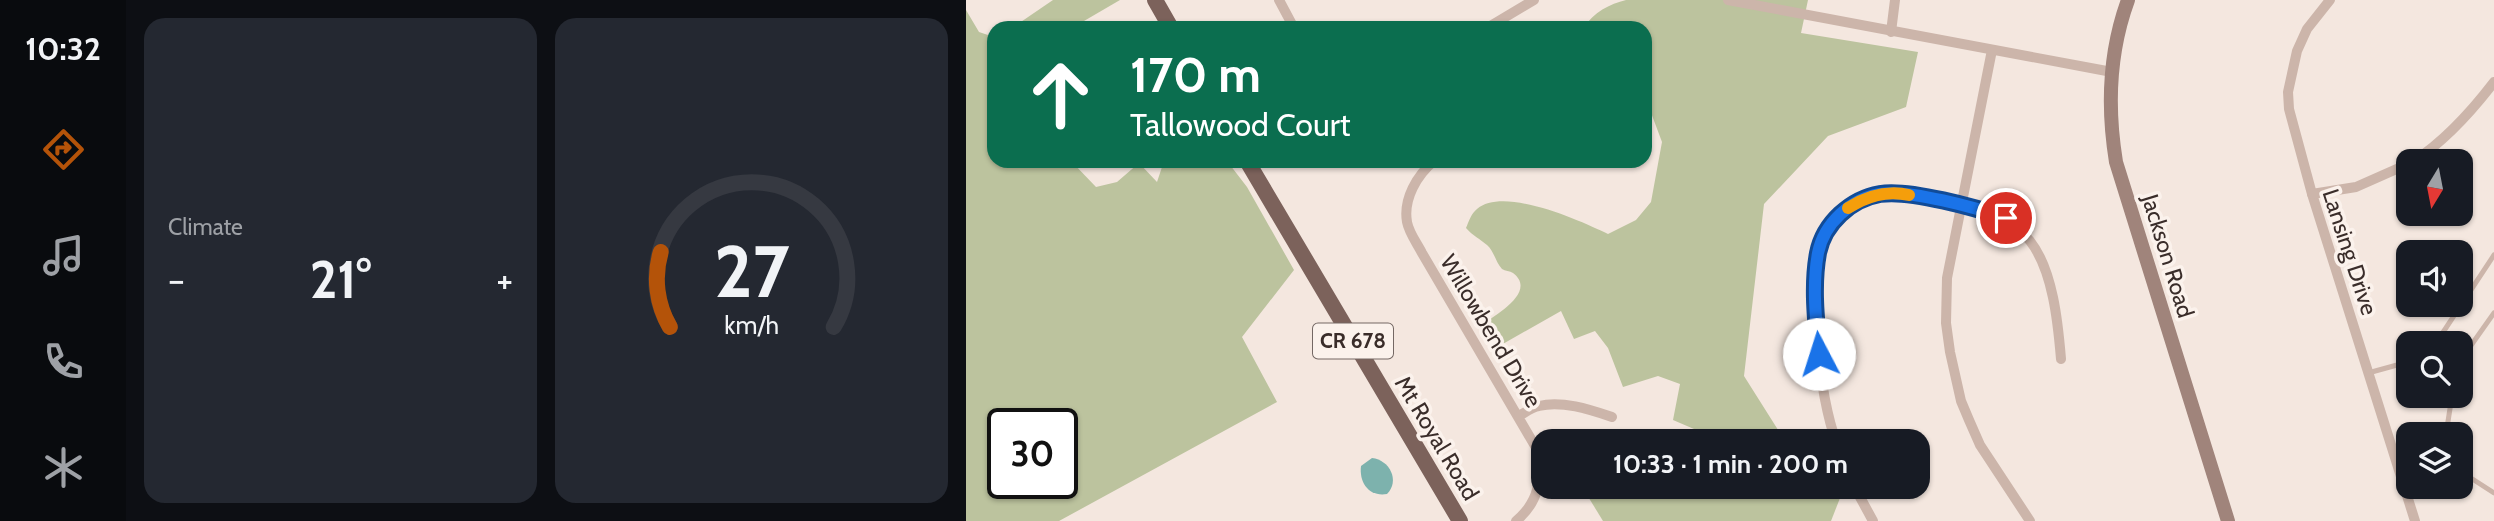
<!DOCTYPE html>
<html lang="en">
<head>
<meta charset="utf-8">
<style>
	:root { --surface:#171b24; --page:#242831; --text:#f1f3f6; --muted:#9ea1a6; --line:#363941; --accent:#b45309 }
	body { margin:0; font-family:Cabin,sans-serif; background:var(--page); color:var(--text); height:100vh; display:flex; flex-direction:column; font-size:26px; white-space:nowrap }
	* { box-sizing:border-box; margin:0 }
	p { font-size:23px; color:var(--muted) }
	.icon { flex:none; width:38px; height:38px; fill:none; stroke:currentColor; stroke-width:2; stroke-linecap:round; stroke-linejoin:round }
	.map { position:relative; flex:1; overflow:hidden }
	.drawer { display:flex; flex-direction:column; gap:18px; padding:18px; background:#0d0f14; width:840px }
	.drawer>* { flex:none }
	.guide { position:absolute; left:21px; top:21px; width:665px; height:147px; border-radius:21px; box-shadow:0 2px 5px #0004; background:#0b6e4f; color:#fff; overflow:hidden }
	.needle { width:46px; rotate:190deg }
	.fabs { position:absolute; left:1430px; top:149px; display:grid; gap:14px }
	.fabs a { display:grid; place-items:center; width:77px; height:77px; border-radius:14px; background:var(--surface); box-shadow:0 2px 5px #0004; font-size:35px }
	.speed { position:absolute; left:21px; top:408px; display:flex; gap:14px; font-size:35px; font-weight:700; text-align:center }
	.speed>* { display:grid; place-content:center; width:91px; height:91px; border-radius:50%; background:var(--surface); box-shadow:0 2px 5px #0004; line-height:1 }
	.speed .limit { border:4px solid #111; border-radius:10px; background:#fff; color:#111 }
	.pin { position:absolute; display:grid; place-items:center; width:60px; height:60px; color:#fff; margin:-30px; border:4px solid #fff; border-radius:50%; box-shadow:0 2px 7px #0007 }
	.me { position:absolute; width:77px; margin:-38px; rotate:355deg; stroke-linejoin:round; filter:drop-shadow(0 0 5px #0008) }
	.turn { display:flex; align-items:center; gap:24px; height:147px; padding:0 28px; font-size:32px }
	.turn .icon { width:91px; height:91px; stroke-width:2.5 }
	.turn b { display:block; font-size:49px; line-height:60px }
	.big { font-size:52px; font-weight:700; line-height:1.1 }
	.drawer .tile { flex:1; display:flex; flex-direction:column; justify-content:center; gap:10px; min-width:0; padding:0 24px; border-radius:21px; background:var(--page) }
	.drawer .dial { align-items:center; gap:0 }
	.dial svg { height:182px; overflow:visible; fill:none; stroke:var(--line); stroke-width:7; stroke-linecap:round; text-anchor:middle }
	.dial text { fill:var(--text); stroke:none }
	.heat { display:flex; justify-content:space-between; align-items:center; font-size:38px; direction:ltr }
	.drawer .tiles { flex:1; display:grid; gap:18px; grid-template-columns:repeat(2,1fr) }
	.trip { position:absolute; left:565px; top:429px; width:399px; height:70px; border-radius:21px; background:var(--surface); box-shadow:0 2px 5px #0004; font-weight:700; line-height:70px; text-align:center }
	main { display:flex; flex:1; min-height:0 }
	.dock { display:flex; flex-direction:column; width:126px; justify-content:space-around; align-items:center; background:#090b0e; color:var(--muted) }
	.dock .icon { width:49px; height:49px }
	.dock .selected { color:var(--accent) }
	.dock b { font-size:32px; color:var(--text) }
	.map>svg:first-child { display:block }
	.green { fill:#bcc39e; fill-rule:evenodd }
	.water { fill:#7db2ad }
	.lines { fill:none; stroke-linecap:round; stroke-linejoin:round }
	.lane { stroke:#ccb5aa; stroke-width:5 }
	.street { stroke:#ccb5aa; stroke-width:10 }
	.secondary { stroke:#a0847b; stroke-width:14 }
	.primary { stroke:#7c625b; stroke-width:16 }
	.route-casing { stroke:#114b97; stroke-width:18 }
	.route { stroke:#1a73e8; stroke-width:12 }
	.slow { stroke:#f59e0b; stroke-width:12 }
	.labels { text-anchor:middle; stroke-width:7; stroke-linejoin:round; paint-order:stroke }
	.shield { fill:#fbf2ec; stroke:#746864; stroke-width:2 }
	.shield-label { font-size:21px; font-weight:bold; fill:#3a2d2a }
	.street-label { font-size:23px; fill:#3a2d2a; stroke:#fbf2ec }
</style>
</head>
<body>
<main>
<nav class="dock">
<b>10:32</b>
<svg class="icon selected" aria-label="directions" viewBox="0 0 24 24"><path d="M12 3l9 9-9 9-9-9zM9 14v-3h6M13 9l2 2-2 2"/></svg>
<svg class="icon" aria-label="music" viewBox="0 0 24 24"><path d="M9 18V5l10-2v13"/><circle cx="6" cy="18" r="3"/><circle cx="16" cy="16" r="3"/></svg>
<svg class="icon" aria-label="phone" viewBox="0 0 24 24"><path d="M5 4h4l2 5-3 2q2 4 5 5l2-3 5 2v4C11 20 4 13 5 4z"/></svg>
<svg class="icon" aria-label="climate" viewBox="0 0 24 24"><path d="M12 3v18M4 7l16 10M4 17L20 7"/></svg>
</nav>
<section class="drawer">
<div class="tiles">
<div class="tile"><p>Climate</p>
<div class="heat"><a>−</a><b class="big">21°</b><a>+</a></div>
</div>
<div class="tile dial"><svg viewBox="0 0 100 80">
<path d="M14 69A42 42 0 1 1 86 69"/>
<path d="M14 69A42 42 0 0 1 10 36" stroke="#b45309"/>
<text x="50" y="56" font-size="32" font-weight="700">27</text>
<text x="50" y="72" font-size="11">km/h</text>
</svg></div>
</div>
</section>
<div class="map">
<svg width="1528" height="521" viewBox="0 0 1528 521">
	<rect width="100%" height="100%" fill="#f4e7df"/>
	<g class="green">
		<path d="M 87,0 L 154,0 L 106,28 L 46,28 Z"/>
		<path d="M 660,0 L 842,0 L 835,33 L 952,52 L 940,107 L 862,136 L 798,204 L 778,376 L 819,441 L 736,441 L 728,429 L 707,420 L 714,384 L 692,376 L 657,387 L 642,348 L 629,331 L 608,339 L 595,311 L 528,349 L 515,325 C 528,316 572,292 547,273 C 544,271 539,271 536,269 C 530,263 528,251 521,245 C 514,239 507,236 500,228 C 503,221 505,214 511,209 C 538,186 615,221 642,234 L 670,220 L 685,202 L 696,142 L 684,110 L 679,106 L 679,28 L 618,28 C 627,12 644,4 660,0 Z"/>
		<path d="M 0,10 L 13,32 L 28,37 L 28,161 L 105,161 L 130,187 L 151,182 L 173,163 L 191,182 L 198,161 L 261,161 L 281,187 L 328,270 L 276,337 L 311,402 L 93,521 L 0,521 ZM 37,424 L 96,424 L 96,483 L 37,483 Z"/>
		<path d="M 868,487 L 876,493 L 865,521 L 637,521 L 618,490 L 625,487 Z"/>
	</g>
	<path class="water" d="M 406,458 C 424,460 434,481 421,494 C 403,497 393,483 395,466 Z"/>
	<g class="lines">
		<g class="lane">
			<path d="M 1470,343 L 1528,255"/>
			<path d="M 1494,361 L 1528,313"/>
			<path d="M 1402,373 L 1442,362"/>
			<path d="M 1480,434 L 1486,396"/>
			<path d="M 1494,471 L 1528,493"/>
		</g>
		<g class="street">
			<path d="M 313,0 L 328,28"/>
			<path d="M 762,0 L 1146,72"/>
			<path d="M 1364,0 L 1341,29 L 1331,51 L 1322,92 L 1323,109 L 1346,194 L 1449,521"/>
			<path d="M 521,28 L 568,0"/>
			<path d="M 925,32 L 929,0"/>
			<path d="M 1026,50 L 981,278 L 980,323 L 984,352 L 995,401 L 1003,420 L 1014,445 L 1064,521"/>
			<path d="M 468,161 C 451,175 437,199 441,222 C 443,233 451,243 456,253 L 572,451 C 576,479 573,502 550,521"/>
			<path d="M 1448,161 C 1480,140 1505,112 1528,82"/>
			<path d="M 1346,194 L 1390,187 L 1442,164"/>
			<path d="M 553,416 C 560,412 566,407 573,406 C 596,400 625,410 646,417"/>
			<path d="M 870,441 C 854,399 839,282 856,241 C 863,222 881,204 900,197 C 925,189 950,196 974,201 C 1010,208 1040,211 1064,241 C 1087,270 1092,323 1095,359"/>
			<path d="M 888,486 L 907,521"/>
		</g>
		<path class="secondary" d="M 1162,0 C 1143,52 1141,107 1150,162 L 1262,521"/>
		<g class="primary">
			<path d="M 189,0 L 205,28"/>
			<path d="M 281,161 L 494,521"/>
		</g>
	</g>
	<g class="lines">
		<g class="route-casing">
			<path id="route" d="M 853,354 C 850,320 846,286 852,253 C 858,223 885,199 914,194 C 943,189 1011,208 1040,218"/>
		</g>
		<use href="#route" class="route"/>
		<path class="slow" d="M 882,208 C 901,196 920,190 943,195"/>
	</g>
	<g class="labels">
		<rect class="shield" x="347" y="323.5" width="80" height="35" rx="5"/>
		<g class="shield-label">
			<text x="387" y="348">CR 678</text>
		</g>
		<g class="street-label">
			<text transform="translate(1384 252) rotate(72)" y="8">Lansing Drive</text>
			<text transform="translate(1202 256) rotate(73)" y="8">Jackson Road</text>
			<text transform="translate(525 331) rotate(59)" y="8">Willowbend Drive</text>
			<text transform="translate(471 438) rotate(59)" y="8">Mt Royal Road</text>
		</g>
	</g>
</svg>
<div class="fabs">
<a><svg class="needle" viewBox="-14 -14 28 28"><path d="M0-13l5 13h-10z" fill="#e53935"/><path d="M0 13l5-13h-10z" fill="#9ea1a6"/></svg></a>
<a><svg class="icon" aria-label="sound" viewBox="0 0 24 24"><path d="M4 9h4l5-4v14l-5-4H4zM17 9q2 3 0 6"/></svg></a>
<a><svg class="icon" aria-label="search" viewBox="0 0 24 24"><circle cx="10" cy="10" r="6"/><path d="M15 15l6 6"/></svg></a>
<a><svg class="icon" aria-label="layers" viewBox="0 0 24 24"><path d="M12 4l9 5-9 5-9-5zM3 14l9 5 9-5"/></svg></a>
</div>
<div class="speed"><div class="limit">30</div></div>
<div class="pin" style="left:1040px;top:218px;background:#d93025"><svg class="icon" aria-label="arrive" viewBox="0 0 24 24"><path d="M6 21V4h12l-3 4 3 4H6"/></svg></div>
<svg class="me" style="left:853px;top:354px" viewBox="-20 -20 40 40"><circle r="19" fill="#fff"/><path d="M0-13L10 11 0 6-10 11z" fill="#1a73e8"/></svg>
<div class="trip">10:33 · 1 min · 200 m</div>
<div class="guide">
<div class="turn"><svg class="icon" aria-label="ahead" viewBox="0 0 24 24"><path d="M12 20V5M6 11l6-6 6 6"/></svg><div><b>170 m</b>Tallowood Court</div></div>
</div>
</div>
</main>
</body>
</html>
